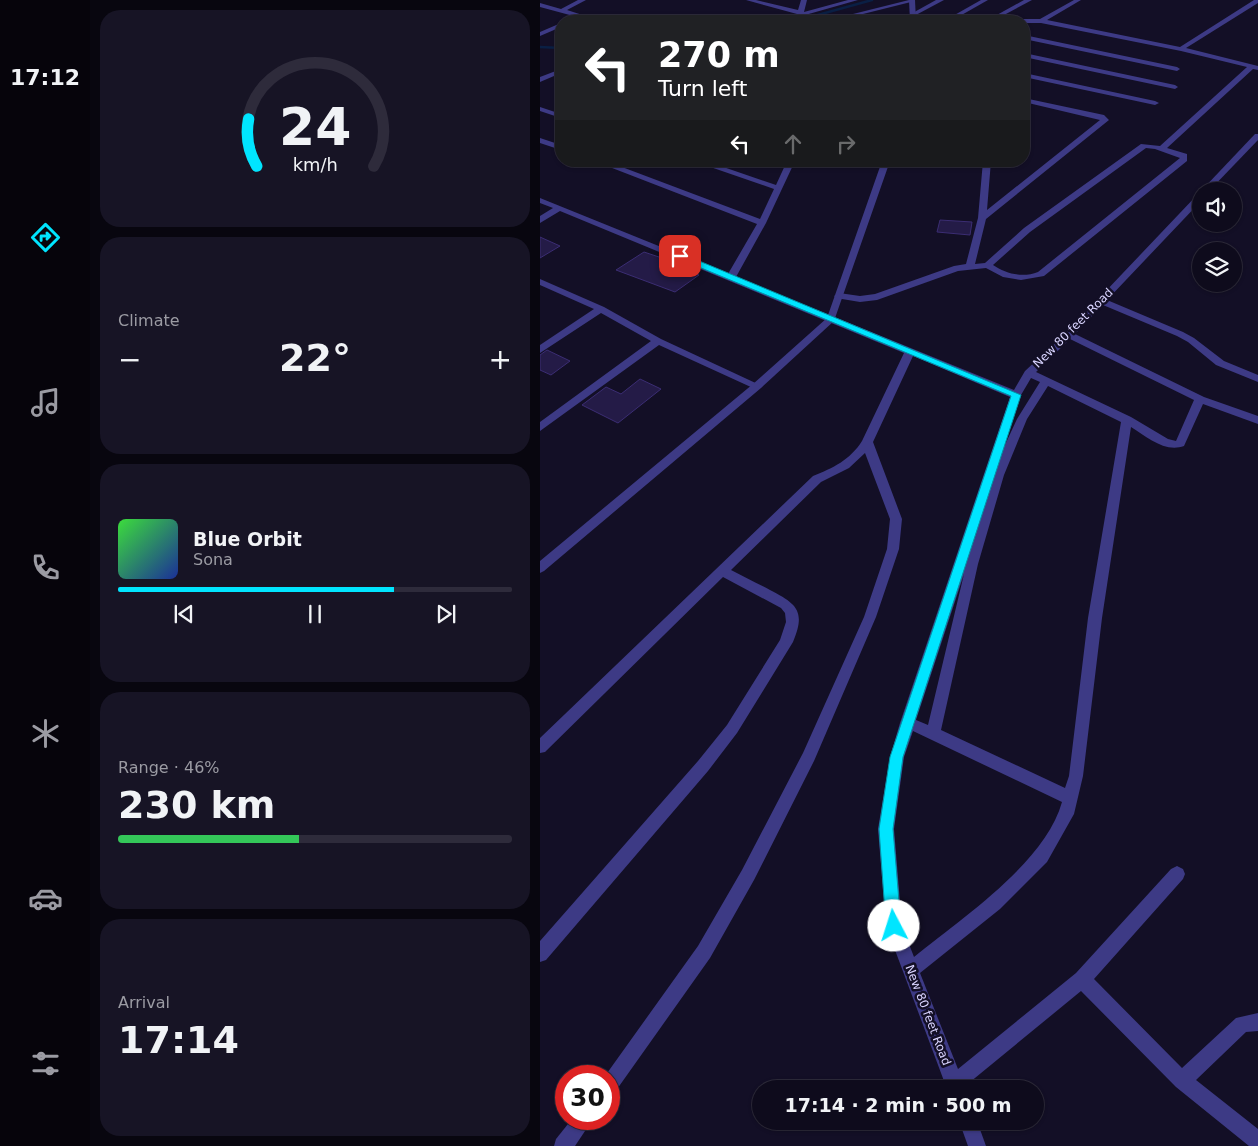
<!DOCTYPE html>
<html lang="en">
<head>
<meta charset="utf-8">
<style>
	:root { --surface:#0e0b1c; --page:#171425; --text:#f1f3f6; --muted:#9b9ba3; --line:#2e2b3b; --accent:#00e5ff }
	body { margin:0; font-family:"DejaVu Sans",sans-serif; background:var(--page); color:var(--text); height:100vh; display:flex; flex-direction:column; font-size:19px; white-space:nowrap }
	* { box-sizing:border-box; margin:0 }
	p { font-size:16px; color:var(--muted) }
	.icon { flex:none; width:28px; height:28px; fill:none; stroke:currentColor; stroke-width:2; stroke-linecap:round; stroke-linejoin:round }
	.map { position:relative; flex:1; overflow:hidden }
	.sheet { display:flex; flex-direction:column; gap:10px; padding:10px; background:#08060f; width:450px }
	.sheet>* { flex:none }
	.guide { position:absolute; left:15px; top:15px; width:475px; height:152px; border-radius:20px; box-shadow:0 1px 4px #0004,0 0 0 1px var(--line); background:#202124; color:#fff; overflow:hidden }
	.buttons { position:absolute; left:652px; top:182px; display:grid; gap:10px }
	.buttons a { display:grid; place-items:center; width:50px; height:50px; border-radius:50%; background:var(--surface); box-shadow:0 1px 4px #0004,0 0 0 1px var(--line); font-size:25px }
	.speed { position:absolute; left:15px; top:1065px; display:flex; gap:10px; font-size:25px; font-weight:700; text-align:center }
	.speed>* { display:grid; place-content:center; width:65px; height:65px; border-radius:50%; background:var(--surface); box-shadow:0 1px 4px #0004,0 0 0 1px var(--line); line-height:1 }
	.speed .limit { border:8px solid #d22; background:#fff; color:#111 }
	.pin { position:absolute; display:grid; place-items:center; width:42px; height:42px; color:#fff; margin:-21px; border-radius:10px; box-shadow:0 2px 8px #0006 }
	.me { position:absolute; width:55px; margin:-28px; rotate:355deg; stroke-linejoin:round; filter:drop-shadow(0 0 4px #0008) }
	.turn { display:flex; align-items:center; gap:18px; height:105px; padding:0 20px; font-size:22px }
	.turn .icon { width:65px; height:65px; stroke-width:2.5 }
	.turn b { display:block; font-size:35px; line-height:42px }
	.lanes { display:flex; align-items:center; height:48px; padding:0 20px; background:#0003; justify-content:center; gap:25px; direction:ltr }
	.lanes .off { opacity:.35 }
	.big { font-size:38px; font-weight:700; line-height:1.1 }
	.sheet .card { flex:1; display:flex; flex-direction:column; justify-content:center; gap:8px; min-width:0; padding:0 18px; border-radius:20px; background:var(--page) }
	.sheet .dial { align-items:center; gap:0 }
	.dial svg { height:130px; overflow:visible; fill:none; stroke:var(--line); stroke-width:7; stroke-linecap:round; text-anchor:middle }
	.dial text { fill:var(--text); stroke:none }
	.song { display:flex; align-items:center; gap:15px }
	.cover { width:60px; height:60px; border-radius:8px; background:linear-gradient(135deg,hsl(120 70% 55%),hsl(230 70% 35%)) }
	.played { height:5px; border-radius:2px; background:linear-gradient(90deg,var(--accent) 70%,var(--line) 70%) }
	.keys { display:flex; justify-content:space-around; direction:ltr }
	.heat { display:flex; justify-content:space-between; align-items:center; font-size:28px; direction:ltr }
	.charge { height:8px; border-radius:4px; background:linear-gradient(90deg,#34c759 46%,var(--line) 0) }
	.trip { position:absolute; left:212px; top:1080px; width:292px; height:50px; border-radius:25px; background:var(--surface); box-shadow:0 1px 4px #0004,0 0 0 1px var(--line); font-weight:700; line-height:50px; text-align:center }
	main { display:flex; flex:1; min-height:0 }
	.menu { display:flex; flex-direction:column; width:90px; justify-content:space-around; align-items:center; background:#06040b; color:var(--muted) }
	.menu .icon { width:35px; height:35px }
	.menu .selected { color:var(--accent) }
	.menu b { font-size:22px; color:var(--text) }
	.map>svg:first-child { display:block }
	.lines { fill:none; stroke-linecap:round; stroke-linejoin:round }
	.stream { stroke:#0a1f44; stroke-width:2.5 }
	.building { fill:#241b47; stroke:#3b2d73 }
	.minor { fill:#3d3a85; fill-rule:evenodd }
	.tertiary { fill:#3d3a85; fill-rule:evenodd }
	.route { fill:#00e5ff; stroke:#0095a6 }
	.labels { text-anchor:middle; stroke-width:5; stroke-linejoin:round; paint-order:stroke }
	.street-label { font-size:12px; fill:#d9d4ff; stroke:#130f26 }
</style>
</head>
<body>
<main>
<nav class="menu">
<b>17:12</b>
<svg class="icon selected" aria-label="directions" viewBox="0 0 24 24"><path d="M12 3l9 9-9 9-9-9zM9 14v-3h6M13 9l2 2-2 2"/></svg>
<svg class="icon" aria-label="music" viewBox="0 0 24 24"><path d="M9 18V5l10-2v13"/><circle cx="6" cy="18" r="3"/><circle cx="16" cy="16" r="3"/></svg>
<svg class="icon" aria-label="phone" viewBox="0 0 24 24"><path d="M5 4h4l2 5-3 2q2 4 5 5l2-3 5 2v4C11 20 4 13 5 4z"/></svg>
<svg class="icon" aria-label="climate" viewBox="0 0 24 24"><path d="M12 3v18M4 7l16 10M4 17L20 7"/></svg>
<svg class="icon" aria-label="car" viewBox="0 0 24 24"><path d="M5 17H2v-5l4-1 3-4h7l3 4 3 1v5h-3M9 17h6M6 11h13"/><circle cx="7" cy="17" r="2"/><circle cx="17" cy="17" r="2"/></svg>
<svg class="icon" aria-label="filters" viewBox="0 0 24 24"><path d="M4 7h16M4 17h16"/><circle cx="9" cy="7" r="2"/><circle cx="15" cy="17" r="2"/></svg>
</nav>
<section class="sheet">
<div class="card dial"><svg viewBox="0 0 100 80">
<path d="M14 69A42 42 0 1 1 86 69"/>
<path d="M14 69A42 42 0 0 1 9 40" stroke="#00e5ff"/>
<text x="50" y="56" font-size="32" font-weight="700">24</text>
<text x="50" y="72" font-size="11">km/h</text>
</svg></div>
<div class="card"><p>Climate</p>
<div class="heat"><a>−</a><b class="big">22°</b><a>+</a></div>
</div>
<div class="card">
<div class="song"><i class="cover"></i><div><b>Blue Orbit</b><p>Sona</p></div></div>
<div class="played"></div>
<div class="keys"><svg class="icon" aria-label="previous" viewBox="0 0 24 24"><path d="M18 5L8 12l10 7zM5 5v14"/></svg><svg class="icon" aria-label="pause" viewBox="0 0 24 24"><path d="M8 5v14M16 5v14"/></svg><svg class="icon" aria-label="next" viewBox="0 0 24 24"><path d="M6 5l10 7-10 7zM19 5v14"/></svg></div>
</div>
<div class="card"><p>Range · 46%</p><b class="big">230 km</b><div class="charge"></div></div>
<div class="card"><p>Arrival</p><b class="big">17:14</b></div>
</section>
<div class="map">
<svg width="718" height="1146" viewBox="0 0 718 1146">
	<rect width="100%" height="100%" fill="#130f26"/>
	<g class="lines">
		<g class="stream">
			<path d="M 256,21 L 332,0"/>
			<path d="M 0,47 L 21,48"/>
		</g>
	</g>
	<g class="building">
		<path d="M 400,220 L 432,222 L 430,235 L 397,232 Z"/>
		<path d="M 0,237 L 20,246 L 0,258 Z"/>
		<path d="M 104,252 L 122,258 L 120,260 L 159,275 L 135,292 L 76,270 Z"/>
		<path d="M 7,350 L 30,361 L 11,375 L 0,370 L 0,355 Z"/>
		<path d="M 100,379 L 121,389 L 78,423 L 42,405 L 66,387 L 81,394 Z"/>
	</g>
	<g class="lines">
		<g class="minor">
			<path d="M 38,0 L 46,0 L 27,10 L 61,21 L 52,21 L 0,7 L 0,3 L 21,9 Z"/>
			<path d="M 206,0 L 216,0 L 258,10 L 261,0 L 267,0 L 264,12 L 308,0 L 318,0 L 244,21 L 235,21 L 257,14 Z"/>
			<path d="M 369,0 L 375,1 L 295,21 L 285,21 Z"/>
			<path d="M 396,0 L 404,0 L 374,16 L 369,15 Z"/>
			<path d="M 441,0 L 448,0 L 411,21 L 404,21 Z"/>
			<path d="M 484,0 L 492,0 L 453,21 L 446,21 Z"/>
			<path d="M 534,0 L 541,0 L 507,20 L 640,47 L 714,0 L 718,0 L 718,3 L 646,48 L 718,66 L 718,70 L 713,69 L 627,148 L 647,154 L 647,161 L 504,276 L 481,280 L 463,277 L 446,268 L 418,271 L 337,300 L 320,302 L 296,298 L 294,296 L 299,293 L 320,296 L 335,294 L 414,266 L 426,264 L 438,218 L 443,161 L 451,161 L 447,210 L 560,120 L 484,102 L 484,98 L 564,115 L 569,120 L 446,219 L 435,264 L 445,263 L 484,228 L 601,144 L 620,146 L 707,67 L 641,51 L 501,23 L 484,23 L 481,21 L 484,19 L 500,19 ZM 606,148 L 615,149 L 640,158 L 498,272 C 483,278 466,274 453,265 L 490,232 Z"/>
			<path d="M 21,23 L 21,27 L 0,36 L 0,32 Z"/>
			<path d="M 484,35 L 637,67 L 640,69 L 637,71 L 484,39 Z"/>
			<path d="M 484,53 L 635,85 L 638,87 L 635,89 L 484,57 Z"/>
			<path d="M 21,69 L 21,73 L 0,82 L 0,77 Z"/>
			<path d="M 484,73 L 615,101 L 619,103 L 615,105 L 484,77 Z"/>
			<path d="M 0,107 L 21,114 L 21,118 L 0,111 Z"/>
			<path d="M 715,134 L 718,134 L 718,140 L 669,191 L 661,191 Z"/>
			<path d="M 0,138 L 21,145 L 21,150 L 0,143 Z"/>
			<path d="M 54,161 L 66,161 L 220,219 L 234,189 L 153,161 L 166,161 L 236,185 L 247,161 L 255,161 L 226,223 L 196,277 L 474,390 L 485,371 L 526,333 L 658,194 L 661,194 L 661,201 L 567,300 L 643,332 L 654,338 L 684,361 L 718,375 L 718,382 L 676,365 L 648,342 L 637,336 L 563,305 L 535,334 L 664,397 L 718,416 L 718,424 L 663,404 L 644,446 C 625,453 607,437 591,427 L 562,618 L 543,776 L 534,814 L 507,862 L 460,909 L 380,973 L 418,1069 L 536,973 L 631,869 L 637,866 L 643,869 L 645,874 L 643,879 L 554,979 L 642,1068 L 696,1018 L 718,1013 L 718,1031 L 706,1032 L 656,1080 L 718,1129 L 718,1146 L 709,1146 L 636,1087 L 541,991 L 424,1087 L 425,1089 L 407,1089 L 346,926 L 338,829 L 350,757 L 360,723 L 470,397 L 373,356 L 333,442 L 362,519 L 359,549 L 336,617 L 274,761 L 214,880 L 170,958 L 75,1092 L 69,1095 L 69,1076 L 65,1076 L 158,946 L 202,870 L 263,753 L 324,617 L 347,549 L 350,519 L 325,453 L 309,468 L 281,482 L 191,570 C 204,577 217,583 230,590 C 257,604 266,611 253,642 L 197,733 L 168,771 L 6,960 L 0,962 L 0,941 L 158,761 L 187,725 L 240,640 L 246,622 L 245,613 L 241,608 L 183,577 L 5,752 L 0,753 L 0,738 L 273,476 C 293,468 310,460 322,441 L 364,353 L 20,211 L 0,223 L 0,216 L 13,208 L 0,203 L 0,198 L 188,274 L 217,224 ZM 530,339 L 654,400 L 636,441 L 628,439 L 591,417 L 496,372 ZM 491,378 L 500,382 L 477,419 L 464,447 L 481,395 ZM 508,386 L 581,422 L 548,618 L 529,776 L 525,788 L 401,730 L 438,564 L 464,475 L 487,419 ZM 424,574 L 388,725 L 376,720 ZM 373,731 L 522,802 C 505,863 422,918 374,957 L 362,926 L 354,829 L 364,757 Z"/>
			<path d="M 0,279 L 64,307 L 121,339 L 222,386 L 217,389 L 213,388 L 119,345 L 0,431 L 0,422 L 111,341 L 61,313 L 0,353 L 0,345 L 54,309 L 0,285 Z"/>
			<path d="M 32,1119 L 53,1119 L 35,1146 L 14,1146 L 16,1139 Z"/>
			<path d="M 419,1121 L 437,1121 L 446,1146 L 428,1146 Z"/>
		</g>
		<g class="tertiary">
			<path d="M 369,0 L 375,0 L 376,21 L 370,21 Z"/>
			<path d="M 342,161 L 350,161 L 294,321 L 221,388 L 4,571 L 0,573 L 0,561 L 213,384 L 287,318 Z"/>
		</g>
	</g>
	<path class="route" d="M 140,253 L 481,395 L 363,757 L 353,829 L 361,926 L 359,931 L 354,933 L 348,931 L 346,926 L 339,829 L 350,757 L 471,396 L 137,258 L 135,256 Z"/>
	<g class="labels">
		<g class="street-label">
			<text transform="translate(533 328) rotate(-45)" y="4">New 80 feet Road</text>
			<text transform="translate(388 1015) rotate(69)" y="4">New 80 feet Road</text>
		</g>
	</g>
</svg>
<div class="buttons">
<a><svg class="icon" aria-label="sound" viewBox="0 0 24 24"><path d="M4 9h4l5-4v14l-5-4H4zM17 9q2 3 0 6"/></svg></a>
<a><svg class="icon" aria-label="layers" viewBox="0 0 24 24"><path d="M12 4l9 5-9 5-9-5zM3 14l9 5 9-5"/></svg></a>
</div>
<div class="speed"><div class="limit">30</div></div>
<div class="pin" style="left:140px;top:256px;background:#d93025"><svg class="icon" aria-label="arrive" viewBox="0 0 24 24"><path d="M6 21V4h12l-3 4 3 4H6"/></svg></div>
<svg class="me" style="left:354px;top:926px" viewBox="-20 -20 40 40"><circle r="19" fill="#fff"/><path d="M0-13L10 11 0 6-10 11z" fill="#00e5ff"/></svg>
<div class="trip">17:14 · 2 min · 500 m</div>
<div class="guide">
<div class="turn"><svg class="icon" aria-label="left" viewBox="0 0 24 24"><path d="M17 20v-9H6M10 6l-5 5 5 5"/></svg><div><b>270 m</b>Turn left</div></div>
<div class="lanes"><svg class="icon" aria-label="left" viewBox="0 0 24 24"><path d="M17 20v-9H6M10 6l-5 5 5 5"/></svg><svg class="icon off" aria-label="ahead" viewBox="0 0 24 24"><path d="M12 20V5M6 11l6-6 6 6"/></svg><svg class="icon off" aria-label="right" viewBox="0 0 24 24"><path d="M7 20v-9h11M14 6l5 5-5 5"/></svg></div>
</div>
</div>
</main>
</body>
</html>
